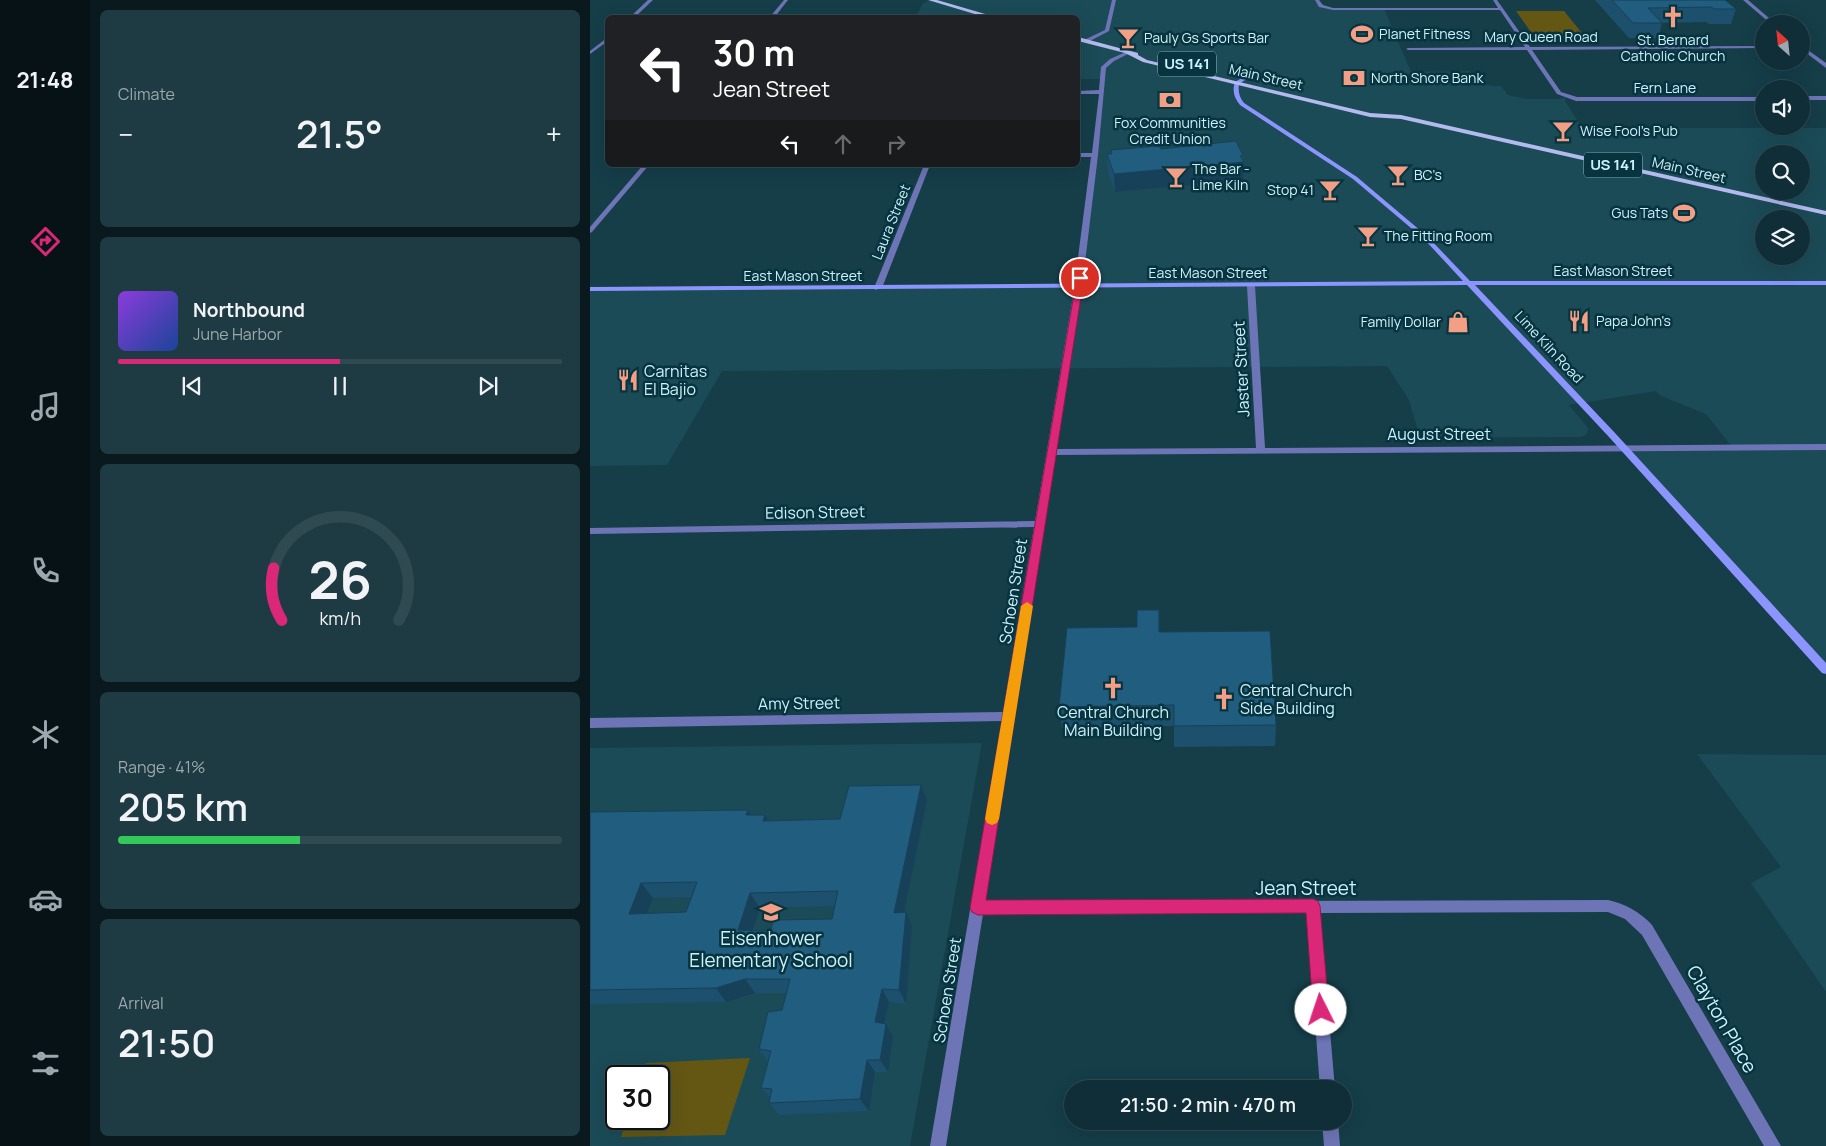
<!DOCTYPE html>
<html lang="en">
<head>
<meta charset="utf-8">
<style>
	:root { --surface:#102e37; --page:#1e3a42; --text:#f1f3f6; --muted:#9ca8ad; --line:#304a52; --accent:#db2777 }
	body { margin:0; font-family:Manrope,sans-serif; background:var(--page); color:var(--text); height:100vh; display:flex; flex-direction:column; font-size:19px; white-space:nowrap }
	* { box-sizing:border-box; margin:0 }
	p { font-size:16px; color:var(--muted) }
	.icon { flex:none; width:28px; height:28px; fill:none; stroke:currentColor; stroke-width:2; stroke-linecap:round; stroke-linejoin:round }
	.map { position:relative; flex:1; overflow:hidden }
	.drawer { display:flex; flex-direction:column; gap:10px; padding:10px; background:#09191e; width:500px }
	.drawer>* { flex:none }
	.top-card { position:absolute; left:15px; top:15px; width:475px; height:152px; border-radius:8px; box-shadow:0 5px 20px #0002,0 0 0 1px var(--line); background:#202124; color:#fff; overflow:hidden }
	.needle { width:32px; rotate:333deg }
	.controls { position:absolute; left:1165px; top:15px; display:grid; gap:10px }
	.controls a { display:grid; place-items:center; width:55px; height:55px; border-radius:50%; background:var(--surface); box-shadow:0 5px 20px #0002,0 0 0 1px var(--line); font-size:25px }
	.speed { position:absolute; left:15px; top:1065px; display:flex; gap:10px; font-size:25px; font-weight:700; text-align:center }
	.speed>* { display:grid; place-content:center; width:65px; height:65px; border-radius:50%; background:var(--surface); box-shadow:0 5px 20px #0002,0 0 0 1px var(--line); line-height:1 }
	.speed .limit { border:2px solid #111; border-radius:8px; background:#fff; color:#111 }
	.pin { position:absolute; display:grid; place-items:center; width:42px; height:42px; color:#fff; margin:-21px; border:2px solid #fff; border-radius:50%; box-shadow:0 1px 5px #0007 }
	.me { position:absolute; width:55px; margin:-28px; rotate:356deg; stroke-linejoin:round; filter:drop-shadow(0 0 4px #0008) }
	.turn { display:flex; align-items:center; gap:18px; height:105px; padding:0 25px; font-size:22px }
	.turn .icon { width:65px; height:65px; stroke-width:2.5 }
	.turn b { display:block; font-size:35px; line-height:42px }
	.lanes { display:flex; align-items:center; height:48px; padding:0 25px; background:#0003; justify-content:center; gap:25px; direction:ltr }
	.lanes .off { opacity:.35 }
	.big { font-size:38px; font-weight:600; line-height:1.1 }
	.drawer .widget { flex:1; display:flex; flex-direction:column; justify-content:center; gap:8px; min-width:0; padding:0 18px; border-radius:8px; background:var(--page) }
	.drawer .dial { align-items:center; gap:0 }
	.dial svg { height:130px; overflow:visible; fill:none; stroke:var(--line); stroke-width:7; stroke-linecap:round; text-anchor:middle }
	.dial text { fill:var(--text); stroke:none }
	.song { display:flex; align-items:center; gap:15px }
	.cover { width:60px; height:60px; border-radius:8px; background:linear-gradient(135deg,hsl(270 70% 55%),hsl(220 70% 35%)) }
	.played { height:5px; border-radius:2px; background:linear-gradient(90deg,var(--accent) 50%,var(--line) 50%) }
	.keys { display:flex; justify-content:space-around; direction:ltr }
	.heat { display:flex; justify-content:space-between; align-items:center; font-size:28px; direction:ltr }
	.charge { height:8px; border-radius:4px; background:linear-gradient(90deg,#34c759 41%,var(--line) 0) }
	.trip { position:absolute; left:474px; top:1080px; width:288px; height:50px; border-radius:25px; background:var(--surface); box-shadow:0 5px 20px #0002,0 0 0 1px var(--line); font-weight:600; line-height:50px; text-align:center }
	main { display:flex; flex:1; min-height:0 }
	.dock { display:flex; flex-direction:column; width:90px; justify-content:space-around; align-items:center; background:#061216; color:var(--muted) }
	.dock .icon { width:35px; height:35px }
	.dock .current { color:var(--accent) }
	.dock b { font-size:22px; color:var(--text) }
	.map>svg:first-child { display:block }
	.built { fill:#1b4b57; fill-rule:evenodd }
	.green { fill:#645714 }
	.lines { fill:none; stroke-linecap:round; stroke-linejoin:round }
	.minor { fill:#6e75b6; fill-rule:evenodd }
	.secondary { fill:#8c95fd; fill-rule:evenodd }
	.primary { fill:#b2baee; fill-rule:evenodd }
	.wall { fill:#1c506d; fill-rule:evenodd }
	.shaded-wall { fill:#174159 }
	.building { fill:#215d7f; stroke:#174159; fill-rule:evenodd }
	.route { fill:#db2777; stroke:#8e194d }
	.slow { fill:#f59e0b }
	.labels { text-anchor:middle; stroke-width:5; stroke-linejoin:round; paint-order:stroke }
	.far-poi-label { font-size:14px; fill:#ccf1fc; stroke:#07343f; text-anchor:start }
	.far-street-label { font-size:14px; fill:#ccf1fc; stroke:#07343f }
	.shield { fill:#07343f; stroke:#91b8c3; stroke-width:1 }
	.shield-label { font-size:15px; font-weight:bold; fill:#ccf1fc }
	.street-label { font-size:16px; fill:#ccf1fc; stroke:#07343f }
	.poi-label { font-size:16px; fill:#ccf1fc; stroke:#07343f; text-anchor:start }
	.near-street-label { font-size:19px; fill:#ccf1fc; stroke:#07343f }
	.near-poi-label { font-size:19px; fill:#ccf1fc; stroke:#07343f }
</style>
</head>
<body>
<main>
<nav class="dock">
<b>21:48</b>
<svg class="icon current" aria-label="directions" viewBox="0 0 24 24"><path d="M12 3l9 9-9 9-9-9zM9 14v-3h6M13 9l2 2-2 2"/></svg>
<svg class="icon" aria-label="music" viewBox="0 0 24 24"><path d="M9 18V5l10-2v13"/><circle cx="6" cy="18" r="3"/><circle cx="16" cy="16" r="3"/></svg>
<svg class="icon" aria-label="phone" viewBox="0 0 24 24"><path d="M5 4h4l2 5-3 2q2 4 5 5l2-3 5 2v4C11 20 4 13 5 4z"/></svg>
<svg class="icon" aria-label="climate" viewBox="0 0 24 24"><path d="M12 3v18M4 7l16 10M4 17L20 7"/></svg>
<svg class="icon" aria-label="car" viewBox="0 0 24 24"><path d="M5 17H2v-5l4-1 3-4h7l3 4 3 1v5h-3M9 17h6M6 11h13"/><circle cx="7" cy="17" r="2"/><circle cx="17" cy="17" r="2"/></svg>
<svg class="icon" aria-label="filters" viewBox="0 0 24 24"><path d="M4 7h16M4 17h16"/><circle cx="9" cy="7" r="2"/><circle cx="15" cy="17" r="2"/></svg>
</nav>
<section class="drawer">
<div class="widget"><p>Climate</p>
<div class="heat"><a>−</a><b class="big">21.5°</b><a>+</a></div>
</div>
<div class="widget">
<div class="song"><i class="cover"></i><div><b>Northbound</b><p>June Harbor</p></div></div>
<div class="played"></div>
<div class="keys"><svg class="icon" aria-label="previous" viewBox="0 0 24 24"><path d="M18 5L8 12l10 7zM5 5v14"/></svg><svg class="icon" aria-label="pause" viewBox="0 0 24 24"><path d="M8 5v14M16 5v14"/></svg><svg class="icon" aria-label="next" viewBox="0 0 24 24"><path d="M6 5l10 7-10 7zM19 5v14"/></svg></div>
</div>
<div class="widget dial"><svg viewBox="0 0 100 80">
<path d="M14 69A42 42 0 1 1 86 69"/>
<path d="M14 69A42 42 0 0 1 9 37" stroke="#db2777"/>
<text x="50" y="56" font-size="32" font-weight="700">26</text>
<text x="50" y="72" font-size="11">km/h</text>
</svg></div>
<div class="widget"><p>Range · 41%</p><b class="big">205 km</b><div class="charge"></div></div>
<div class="widget"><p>Arrival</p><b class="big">21:50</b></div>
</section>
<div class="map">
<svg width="1236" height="1146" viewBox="0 0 1236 1146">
	<rect width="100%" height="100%" fill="#153e49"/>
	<g class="built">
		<path d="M 341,0 L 727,0 L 728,4 L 738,9 L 794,9 L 821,72 L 880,71 L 888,85 L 911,86 L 918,95 L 936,99 L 968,99 L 976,97 L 975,101 L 992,128 L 1236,128 L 1236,670 L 1033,447 L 1142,447 L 1116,414 L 1071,396 L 1066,391 L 979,405 L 998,428 L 997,434 L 991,437 L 830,438 L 819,400 L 797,366 L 132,371 L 77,465 L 0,466 L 0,289 L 488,287 L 512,79 L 488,79 L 488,18 L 326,17 L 333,3 ZM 1174,154 L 1211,154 L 1211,191 L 1174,191 ZM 1174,219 L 1211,219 L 1211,256 L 1174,256 Z"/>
		<path d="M 392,743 L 320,1146 L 0,1146 L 0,748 ZM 26,1076 L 69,1076 L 69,1119 L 26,1119 Z"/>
		<path d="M 1107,754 L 1236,755 L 1236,992 L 1161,883 L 1191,867 Z"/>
	</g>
	<g class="green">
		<path d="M 926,11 L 974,11 L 996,38 L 945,38 Z"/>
		<path d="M 160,1058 L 135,1135 L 31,1137 L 37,1119 L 69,1119 L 69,1076 L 51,1076 L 56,1063 Z"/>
	</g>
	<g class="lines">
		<g class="minor">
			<path d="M 58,0 L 63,0 L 44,18 L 39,18 Z"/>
			<path d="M 194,0 L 198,0 L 184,18 L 179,18 Z"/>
			<path d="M 522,0 L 526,0 L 519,31 L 498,42 L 494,42 L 494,40 L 515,30 Z"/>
			<path d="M 725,0 L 729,0 L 733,5 L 743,8 L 908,8 L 903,0 L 907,0 L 940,47 L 1174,46 L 1174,48 L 942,50 L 971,92 L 987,97 L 1174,97 L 1174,101 L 986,101 L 967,94 L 937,50 L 818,50 L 816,49 L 818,48 L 935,47 L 910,10 L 743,10 L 729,7 Z"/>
			<path d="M 1153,0 L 1158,0 L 1186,24 L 1181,24 Z"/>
			<path d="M 18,37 L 18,41 L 0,54 L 0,51 Z"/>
			<path d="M 1211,45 L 1236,63 L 1236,68 L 1211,49 Z"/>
			<path d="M 536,52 L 540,53 L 524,61 L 516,68 L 508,155 L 491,296 L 466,449 L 666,448 L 657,286 L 661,284 L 665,286 L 675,448 L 1236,444 L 1236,450 L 465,455 L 395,902 L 1018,900 C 1036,904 1050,912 1062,925 L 1191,1146 L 1174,1146 L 1052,935 L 1035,919 L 1018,912 L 730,913 L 745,1089 L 730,1089 L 717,913 L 393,914 L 356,1146 L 340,1146 L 412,721 L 0,728 L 0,718 L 413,712 L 444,527 L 0,534 L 0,528 L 445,521 L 483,296 L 501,157 L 488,157 L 488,153 L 502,153 L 509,94 L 488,94 L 488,91 L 509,90 L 511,67 L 520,59 Z"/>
			<rect x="1211" y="96" width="25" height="4"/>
			<path d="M 53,165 L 59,165 L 2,232 L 0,233 L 0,227 Z"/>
			<path d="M 334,165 L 340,165 L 292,288 L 285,290 L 284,288 Z"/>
			<path d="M 732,1121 L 748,1121 L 750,1146 L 734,1146 Z"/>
		</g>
		<path class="secondary" d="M 655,76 L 658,78 L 649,84 C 648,91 649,97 654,103 L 767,177 L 838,237 L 880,281 L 1236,281 L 1236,285 L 885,285 L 1025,433 L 1236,663 L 1236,674 L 1232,673 L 1019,437 L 877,285 L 0,291 L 0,287 L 873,281 L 834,239 L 763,179 L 650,105 C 644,98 642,91 645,82 Z"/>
		<g class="primary">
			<path d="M 338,0 L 347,0 L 409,18 L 398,18 Z"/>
			<path d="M 488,37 L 548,53 L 548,55 L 557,60 L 780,113 L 811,115 L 1236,211 L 1236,215 L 811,119 L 780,117 L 553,62 L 535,53 L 488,41 Z"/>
		</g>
	</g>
	<g class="wall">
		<path d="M 1005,0 L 1135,0 L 1146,9 L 1141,24 L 1119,24 L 1116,22 L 1072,23 L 1068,38 L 1039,38 Z"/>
		<path d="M 571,149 L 653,155 L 653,180 L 525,192 L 518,172 L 517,154 L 521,154 L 521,150 Z"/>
		<path d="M 570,632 L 686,725 L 685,746 L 584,747 L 584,726 L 472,728 L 469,707 Z"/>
		<path d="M 331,785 L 337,800 L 314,912 L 316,912 L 322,926 L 316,1004 L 299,1002 L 295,1024 L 303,1037 L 298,1072 L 285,1072 L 279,1111 L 189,1115 L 179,1103 L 180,1098 L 171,1088 L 178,1061 L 169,1049 L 192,1010 L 196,993 L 165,993 L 136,1002 L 0,1004 L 0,812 L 158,810 L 161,815 L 179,821 L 250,819 ZM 102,897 L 96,912 L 57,913 L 63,898 ZM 245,906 L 242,919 L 180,931 L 162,931 L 170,908 Z"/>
	</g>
	<g class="shaded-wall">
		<path d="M 654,162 L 653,180 L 525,192 L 524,174 Z"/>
		<path d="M 569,610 L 570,631 L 569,632 Z"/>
		<path d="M 331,785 L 337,800 L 311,927 L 304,913 Z"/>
		<path d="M 158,810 L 167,825 L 156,815 Z"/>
		<path d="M 175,815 L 184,830 L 173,821 Z"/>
		<path d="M 51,883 L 63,898 L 51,928 L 39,914 Z"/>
		<path d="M 160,893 L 170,908 L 158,944 L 148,930 Z"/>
		<path d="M 316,912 L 322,926 L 316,1004 L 309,990 Z"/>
		<path d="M 155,979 L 165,993 L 136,1002 L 126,988 Z"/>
		<path d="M 292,989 L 299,1002 L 292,1035 L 285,1022 Z"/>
		<path d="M 296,1024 L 303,1037 L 298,1072 L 290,1060 Z"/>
		<path d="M 277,1060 L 285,1072 L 279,1111 L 270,1099 Z"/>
	</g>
	<g class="building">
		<path d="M 1022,0 L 1135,0 L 1146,9 L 1124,9 L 1121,7 L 1058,8 L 1072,23 L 1043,23 Z"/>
		<path d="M 646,141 L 653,155 L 650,156 L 654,162 L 524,174 L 517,154 L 522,154 L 521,150 L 569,146 L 571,149 Z"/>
		<path d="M 547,610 L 569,610 L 569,632 L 680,631 L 686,725 L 584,726 L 584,705 L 469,707 L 477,628 L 547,627 Z"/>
		<path d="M 331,785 L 304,913 L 316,912 L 309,990 L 292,989 L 285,1022 L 296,1024 L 290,1060 L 277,1060 L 270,1099 L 179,1103 L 182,1089 L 171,1088 L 181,1051 L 169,1049 L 178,1012 L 192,1010 L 200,979 L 155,979 L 126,988 L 0,990 L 0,812 L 158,810 L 156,815 L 175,815 L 173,821 L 250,819 L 259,786 ZM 107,882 L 96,912 L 39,914 L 51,883 ZM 248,891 L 242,919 L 184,920 L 180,931 L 148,930 L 160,893 Z"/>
	</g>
	<path class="route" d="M 487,276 L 494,278 L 396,900 L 723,899 L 728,901 L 730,906 L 739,1010 L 737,1016 L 731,1018 L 726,1016 L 723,1010 L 716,913 L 388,915 L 382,912 L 380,908 Z"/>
	<path class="slow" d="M 437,602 L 443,606 L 409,819 L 407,823 L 402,825 L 397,823 L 395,819 L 431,606 Z"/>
	<defs>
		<g id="church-bare" transform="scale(1.725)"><path d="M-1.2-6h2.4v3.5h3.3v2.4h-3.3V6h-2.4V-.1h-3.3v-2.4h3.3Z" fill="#f39f85" stroke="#07343f" stroke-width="2.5" paint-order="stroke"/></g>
		<g id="stadium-bare" transform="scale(1.725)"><path d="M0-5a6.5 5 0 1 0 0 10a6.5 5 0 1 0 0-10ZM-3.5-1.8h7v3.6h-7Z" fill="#f39f85" stroke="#07343f" stroke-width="2.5" paint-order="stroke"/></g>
		<g id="bar-bare" transform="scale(1.725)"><path d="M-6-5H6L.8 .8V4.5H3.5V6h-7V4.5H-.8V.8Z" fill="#f39f85" stroke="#07343f" stroke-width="2.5" paint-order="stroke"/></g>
		<g id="bank-bare" transform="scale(1.725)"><path d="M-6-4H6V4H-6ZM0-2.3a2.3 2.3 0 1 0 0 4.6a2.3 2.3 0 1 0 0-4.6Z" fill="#f39f85" stroke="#07343f" stroke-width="2.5" paint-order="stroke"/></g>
		<g id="restaurant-bare" transform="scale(1.725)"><path d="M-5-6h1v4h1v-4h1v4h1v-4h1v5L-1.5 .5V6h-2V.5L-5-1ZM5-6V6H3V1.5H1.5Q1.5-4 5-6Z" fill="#f39f85" stroke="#07343f" stroke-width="2.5" paint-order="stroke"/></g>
		<g id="shop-bare" transform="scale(1.725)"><path d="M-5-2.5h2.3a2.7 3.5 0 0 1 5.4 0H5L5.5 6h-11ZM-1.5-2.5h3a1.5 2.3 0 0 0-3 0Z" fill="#f39f85" stroke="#07343f" stroke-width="2.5" paint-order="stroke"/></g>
		<g id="school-bare" transform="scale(1.725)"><path d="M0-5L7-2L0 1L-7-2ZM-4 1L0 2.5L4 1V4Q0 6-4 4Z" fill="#f39f85" stroke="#07343f" stroke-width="2.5" paint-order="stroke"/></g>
	</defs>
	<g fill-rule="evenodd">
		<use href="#church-bare" x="1083" y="17"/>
		<use href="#stadium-bare" x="772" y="34"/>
		<use href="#bar-bare" x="538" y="38"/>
		<use href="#bank-bare" x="764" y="78"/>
		<use href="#bank-bare" x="580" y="100"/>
		<use href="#bar-bare" x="973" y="131"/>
		<use href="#bar-bare" x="808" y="175"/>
		<use href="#bar-bare" x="586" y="177"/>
		<use href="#bar-bare" x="740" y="190"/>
		<use href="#stadium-bare" x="1094" y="213"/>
		<use href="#bar-bare" x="778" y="236"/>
		<use href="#restaurant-bare" x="989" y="321"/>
		<use href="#shop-bare" x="868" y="322"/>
		<use href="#restaurant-bare" x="38" y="380"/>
		<use href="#church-bare" x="523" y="688"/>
		<use href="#church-bare" x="634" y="699"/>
		<use href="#school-bare" x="181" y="912"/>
	</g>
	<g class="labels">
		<g class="far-poi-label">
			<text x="789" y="39">Planet Fitness</text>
			<text x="554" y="43">Pauly Gs Sports Bar</text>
			<text x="1083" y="45" text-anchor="middle">St. Bernard<tspan x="1083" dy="16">Catholic Church</tspan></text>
			<text x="781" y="83">North Shore Bank</text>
			<text x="580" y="128" text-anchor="middle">Fox Communities<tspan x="580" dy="16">Credit Union</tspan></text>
			<text x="990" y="136">Wise Fool's Pub</text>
			<text x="602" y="174">The Bar -<tspan x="602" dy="16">Lime Kiln</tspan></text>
			<text x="824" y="180">BC's</text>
			<text x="724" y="195" text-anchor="end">Stop 41</text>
			<text x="1078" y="218" text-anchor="end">Gus Tats</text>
			<text x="794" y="241">The Fitting Room</text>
			<text x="1006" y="326">Papa John's</text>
			<text x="851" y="327" text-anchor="end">Family Dollar</text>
		</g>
		<g class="far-street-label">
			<text x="951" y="42">Mary Queen Road</text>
			<text transform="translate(676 77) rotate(13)" y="5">Main Street</text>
			<text x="1075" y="93">Fern Lane</text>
			<text transform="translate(1099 170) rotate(13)" y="5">Main Street</text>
			<text transform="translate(301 222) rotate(-68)" y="5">Laura Street</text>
			<text x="1023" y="276">East Mason Street</text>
			<text x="618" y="278">East Mason Street</text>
			<text x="213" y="281">East Mason Street</text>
			<text transform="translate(959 347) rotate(47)" y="5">Lime Kiln Road</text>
		</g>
		<g class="shield">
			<rect x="568" y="51.5" width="58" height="25" rx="4"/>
			<rect x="994" y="152.5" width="58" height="25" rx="4"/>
		</g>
		<g class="shield-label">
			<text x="597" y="69">US 141</text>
			<text x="1023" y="170">US 141</text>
		</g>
		<g class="street-label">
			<text transform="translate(651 369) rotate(-93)" y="6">Jaster Street</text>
			<text x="849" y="440">August Street</text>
			<text transform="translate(225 512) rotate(-1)" y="6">Edison Street</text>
			<text transform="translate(423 591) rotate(-81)" y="6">Schoen Street</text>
			<text transform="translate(209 703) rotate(-1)" y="6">Amy Street</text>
			<text transform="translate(357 990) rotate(-81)" y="6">Schoen Street</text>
		</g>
		<g class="poi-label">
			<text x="54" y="377">Carnitas<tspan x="54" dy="18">El Bajio</tspan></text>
			<text x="650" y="696">Central Church<tspan x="650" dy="18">Side Building</tspan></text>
			<text x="523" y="718" text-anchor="middle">Central Church<tspan x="523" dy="18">Main Building</tspan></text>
		</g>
		<g class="near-street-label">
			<text x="716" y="895">Jean Street</text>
			<text transform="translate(1132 1019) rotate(60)" y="7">Clayton Place</text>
		</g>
		<g class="near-poi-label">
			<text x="181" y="945">Eisenhower<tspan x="181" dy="22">Elementary School</tspan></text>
		</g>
	</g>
</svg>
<div class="controls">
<a><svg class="needle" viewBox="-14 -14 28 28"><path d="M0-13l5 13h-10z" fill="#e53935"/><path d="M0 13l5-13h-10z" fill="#9ca8ad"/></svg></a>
<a><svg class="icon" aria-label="sound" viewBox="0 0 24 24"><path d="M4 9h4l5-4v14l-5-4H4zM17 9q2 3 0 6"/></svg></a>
<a><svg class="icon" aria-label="search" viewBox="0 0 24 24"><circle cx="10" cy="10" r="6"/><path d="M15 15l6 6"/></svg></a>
<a><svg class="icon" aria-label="layers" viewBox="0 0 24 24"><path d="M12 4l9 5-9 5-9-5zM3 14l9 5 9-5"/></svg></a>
</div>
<div class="speed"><div class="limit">30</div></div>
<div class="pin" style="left:490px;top:278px;background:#d93025"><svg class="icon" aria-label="arrive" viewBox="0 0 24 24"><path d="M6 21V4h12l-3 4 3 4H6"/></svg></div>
<svg class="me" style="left:731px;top:1010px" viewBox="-20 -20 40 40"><circle r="19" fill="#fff"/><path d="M0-13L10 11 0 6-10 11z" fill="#db2777"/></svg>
<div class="trip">21:50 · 2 min · 470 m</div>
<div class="top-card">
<div class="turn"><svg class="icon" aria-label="left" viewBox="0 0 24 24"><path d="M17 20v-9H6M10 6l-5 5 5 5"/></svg><div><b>30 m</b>Jean Street</div></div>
<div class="lanes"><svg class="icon" aria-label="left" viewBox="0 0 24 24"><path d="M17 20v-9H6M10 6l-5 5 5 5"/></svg><svg class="icon off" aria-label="ahead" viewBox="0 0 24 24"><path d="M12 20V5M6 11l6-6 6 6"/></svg><svg class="icon off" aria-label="right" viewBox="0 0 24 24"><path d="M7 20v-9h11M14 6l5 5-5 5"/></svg></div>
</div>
</div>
</main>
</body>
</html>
